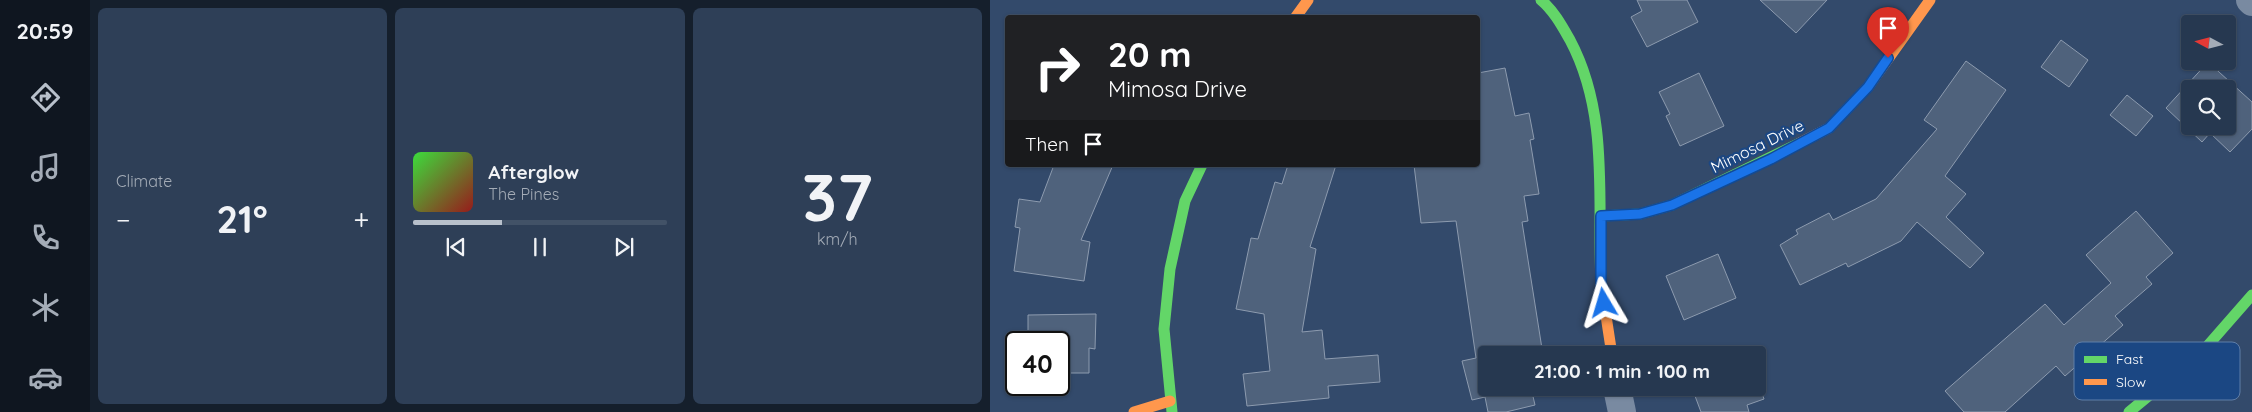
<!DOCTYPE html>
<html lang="en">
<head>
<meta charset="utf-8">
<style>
	:root { --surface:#263850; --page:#2e3f57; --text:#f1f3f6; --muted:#a4acb7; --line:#425267; --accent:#b8c0cb }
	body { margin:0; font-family:Quicksand,sans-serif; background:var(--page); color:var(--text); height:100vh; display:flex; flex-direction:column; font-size:19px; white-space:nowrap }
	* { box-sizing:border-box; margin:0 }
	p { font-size:16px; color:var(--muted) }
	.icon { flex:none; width:28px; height:28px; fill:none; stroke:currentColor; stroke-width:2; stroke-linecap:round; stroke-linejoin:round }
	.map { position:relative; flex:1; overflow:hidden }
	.details { display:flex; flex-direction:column; gap:8px; padding:8px; background:#151f2c; width:900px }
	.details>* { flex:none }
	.hud { position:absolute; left:15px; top:15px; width:475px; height:152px; border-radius:5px; box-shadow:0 1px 4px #0004,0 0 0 1px var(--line); background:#202124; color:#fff; overflow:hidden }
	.needle { width:32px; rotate:277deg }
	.controls { position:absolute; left:1191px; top:15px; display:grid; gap:10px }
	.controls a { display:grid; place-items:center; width:55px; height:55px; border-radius:5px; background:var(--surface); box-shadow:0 1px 4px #0004,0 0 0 1px var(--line); font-size:25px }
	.speed { position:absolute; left:15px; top:331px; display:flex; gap:10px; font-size:25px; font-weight:700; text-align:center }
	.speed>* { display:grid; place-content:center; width:65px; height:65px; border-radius:50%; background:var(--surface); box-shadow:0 1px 4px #0004,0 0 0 1px var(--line); line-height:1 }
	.speed .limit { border:2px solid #111; border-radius:8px; background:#fff; color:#111 }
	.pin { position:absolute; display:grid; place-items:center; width:42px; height:42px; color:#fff; margin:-51px -21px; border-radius:50% 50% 50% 0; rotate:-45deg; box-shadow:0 0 5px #0007 }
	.pin .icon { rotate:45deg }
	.me { position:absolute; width:55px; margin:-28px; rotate:353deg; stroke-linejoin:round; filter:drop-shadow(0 0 4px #0008) }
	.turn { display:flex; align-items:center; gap:18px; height:105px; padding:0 20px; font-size:22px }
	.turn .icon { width:65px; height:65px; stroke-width:2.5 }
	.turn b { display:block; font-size:35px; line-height:42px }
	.then { display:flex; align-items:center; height:48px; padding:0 20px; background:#0003; gap:10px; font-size:19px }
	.big { font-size:38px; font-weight:700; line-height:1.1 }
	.details .tile { flex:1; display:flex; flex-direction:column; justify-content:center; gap:8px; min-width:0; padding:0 18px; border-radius:8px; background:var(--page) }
	.details .dial { align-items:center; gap:0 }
	.dial b { font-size:65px; line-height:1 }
	.song { display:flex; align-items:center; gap:15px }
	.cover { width:60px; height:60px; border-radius:8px; background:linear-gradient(135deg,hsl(120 70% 55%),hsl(0 70% 35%)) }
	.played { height:5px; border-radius:2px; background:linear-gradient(90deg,var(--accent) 35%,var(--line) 35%) }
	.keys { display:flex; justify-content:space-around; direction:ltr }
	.heat { display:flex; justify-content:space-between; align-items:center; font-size:28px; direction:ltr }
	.details .tiles { flex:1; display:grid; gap:8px; grid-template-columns:repeat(3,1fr) }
	.trip { position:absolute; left:488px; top:346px; width:288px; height:50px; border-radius:5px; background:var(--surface); box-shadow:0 1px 4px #0004,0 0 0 1px var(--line); font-weight:700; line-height:50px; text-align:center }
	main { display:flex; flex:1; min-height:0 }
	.dock { display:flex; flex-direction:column; width:90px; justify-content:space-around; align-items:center; background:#0f1620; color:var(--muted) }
	.dock .icon { width:35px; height:35px }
	.dock .selected { color:var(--accent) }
	.dock b { font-size:22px; color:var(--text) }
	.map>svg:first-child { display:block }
	.building { fill:#4f627c; stroke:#8d9baf; fill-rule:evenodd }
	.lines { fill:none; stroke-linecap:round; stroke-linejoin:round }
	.street { stroke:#798aa1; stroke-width:28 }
	.fast { stroke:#63d668; stroke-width:11 }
	.slow { stroke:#ff974d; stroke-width:11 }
	.route-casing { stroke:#114b97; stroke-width:12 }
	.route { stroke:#1a73e8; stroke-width:9 }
	.labels { text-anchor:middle; stroke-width:4.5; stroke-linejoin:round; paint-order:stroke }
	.street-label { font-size:16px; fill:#fff; stroke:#1b4783 }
	.key { fill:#1b4783; stroke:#5f7ea8; stroke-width:1 }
	.key-label { font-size:14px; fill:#fff }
</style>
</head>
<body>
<main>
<nav class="dock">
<b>20:59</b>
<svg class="icon selected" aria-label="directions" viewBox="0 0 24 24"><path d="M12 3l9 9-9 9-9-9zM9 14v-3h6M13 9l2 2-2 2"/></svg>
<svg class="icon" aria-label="music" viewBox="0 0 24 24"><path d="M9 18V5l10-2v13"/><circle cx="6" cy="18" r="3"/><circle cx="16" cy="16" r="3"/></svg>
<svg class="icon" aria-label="phone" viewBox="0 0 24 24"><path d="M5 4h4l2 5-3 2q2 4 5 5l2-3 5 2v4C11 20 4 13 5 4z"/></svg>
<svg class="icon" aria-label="climate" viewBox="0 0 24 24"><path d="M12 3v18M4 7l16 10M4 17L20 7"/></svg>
<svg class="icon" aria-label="car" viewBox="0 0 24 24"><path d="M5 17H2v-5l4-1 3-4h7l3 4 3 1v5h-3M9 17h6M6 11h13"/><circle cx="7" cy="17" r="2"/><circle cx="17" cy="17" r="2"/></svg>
</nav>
<section class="details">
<div class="tiles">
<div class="tile"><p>Climate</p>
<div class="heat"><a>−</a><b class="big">21°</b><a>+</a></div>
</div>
<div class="tile">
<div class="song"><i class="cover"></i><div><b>Afterglow</b><p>The Pines</p></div></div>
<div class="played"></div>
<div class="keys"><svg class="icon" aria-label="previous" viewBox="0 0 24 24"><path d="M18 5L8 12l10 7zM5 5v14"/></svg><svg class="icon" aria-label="pause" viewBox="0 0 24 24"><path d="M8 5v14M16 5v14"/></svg><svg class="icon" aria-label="next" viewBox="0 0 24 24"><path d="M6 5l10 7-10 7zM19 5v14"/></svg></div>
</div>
<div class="tile dial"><b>37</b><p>km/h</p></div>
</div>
</section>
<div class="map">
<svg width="1262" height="412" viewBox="0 0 1262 412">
	<rect width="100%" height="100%" fill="#334a6b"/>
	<g class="building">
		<path d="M 647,0 L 697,0 L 708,22 L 657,47 L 641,17 L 652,11 Z"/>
		<path d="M 770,0 L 837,0 L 806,33 Z"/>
		<path d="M 1071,40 L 1098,60 L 1079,87 L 1051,67 Z"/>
		<path d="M 976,61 L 1016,90 L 955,176 L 976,194 L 956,217 L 994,253 L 980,268 L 927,222 L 911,241 L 858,267 L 856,263 L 810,285 L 790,245 L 808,234 L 806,230 L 839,213 L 843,220 L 886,199 L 947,129 L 934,120 Z"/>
		<path d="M 1218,62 L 1262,102 L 1262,129 L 1240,152 L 1220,133 L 1212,142 L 1176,108 ZM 1200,89 L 1238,89 L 1238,126 L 1200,126 Z"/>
		<path d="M 515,68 L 525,116 L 539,113 L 544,139 L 540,140 L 549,194 L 534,196 L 538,221 L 532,222 L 553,355 L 496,355 L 496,388 L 541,388 L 545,405 L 516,412 L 498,412 L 495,397 L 482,400 L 472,361 L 486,358 L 466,221 L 431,223 L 424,165 L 488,165 L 488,73 Z"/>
		<path d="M 709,73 L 734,126 L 690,146 L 676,116 L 680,114 L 669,92 Z"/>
		<path d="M 1137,95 L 1163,116 L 1146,136 L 1120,115 Z"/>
		<path d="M 64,165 L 123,165 L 91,240 L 100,242 L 94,281 L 24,271 L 30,228 L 25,227 L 29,199 L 50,202 Z"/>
		<path d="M 298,165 L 346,165 L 320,247 L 326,249 L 312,332 L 332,330 L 335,359 L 388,355 L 390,382 L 338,386 L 339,398 L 257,406 L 253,374 L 280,371 L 274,314 L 246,309 L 261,238 L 268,239 L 285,182 L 292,184 Z"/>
		<path d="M 1146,211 L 1183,253 L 1156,277 L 1162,284 L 1125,316 L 1133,325 L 1075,376 L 1066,366 L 1015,412 L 974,412 L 955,391 L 1055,304 L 1074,325 L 1121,283 L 1096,255 Z"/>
		<path d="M 728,254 L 746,298 L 694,320 L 676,276 Z"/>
		<path d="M 106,314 L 105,349 L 99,348 L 99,373 L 69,373 L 69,342 L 38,342 L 38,315 Z"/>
		<path d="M 756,348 L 759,355 L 735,355 Z"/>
		<path d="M 766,376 L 774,399 L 757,405 L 759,412 L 711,412 L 702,388 L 766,388 Z"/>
	</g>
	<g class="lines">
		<g class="street">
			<path d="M 1260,0 L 1262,2"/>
			<path d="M 627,388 L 632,412"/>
		</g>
		<g class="fast">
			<path d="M 551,0 C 564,11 572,26 580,40 C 620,115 607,201 611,283"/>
			<path d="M 611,216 L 650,214 L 682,205 L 810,143"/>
			<path d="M 182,412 L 174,329 L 180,269 L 195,201 L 212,165"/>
			<path d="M 1139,412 L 1213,351 L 1262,295"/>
		</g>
		<g class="slow">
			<path d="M 305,18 L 318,0"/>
			<path d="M 810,143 L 839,128 L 878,87 L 940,0"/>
			<path d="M 611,283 L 622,355"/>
			<path d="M 144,412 L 180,401"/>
		</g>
	</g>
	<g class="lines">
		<g class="route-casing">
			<path id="route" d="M 614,303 L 611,283 L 611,216 L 650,214 L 682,205 L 781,159 L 839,128 L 878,87 L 898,58"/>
		</g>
		<use href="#route" class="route"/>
	</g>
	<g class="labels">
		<g class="street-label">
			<text transform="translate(767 146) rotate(-26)" y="6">Mimosa Drive</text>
		</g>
	</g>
	<rect x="1084" y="342" width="166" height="58" rx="8" class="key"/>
	<rect x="1094" y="356" width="23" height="7" fill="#63d668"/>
	<rect x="1094" y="379" width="23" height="6" fill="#ff974d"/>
	<g class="key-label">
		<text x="1126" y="364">Fast</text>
		<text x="1126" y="387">Slow</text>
	</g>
</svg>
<div class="controls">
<a><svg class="needle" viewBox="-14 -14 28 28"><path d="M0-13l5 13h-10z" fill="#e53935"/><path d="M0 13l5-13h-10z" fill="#a4acb7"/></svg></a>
<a><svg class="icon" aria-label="search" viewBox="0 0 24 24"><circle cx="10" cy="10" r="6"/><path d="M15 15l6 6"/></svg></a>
</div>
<div class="speed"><div class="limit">40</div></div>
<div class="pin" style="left:898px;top:58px;background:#d93025"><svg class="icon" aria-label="arrive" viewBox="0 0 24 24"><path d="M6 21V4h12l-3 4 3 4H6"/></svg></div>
<svg class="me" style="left:614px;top:303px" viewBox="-20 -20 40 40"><path d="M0-17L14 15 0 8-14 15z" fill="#1a73e8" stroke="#fff" stroke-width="4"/></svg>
<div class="trip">21:00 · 1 min · 100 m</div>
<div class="hud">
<div class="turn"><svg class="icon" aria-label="right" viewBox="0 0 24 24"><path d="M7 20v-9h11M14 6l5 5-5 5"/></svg><div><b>20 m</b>Mimosa Drive</div></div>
<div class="then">Then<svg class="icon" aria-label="arrive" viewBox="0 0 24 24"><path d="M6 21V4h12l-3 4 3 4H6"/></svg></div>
</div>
</div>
</main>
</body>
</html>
